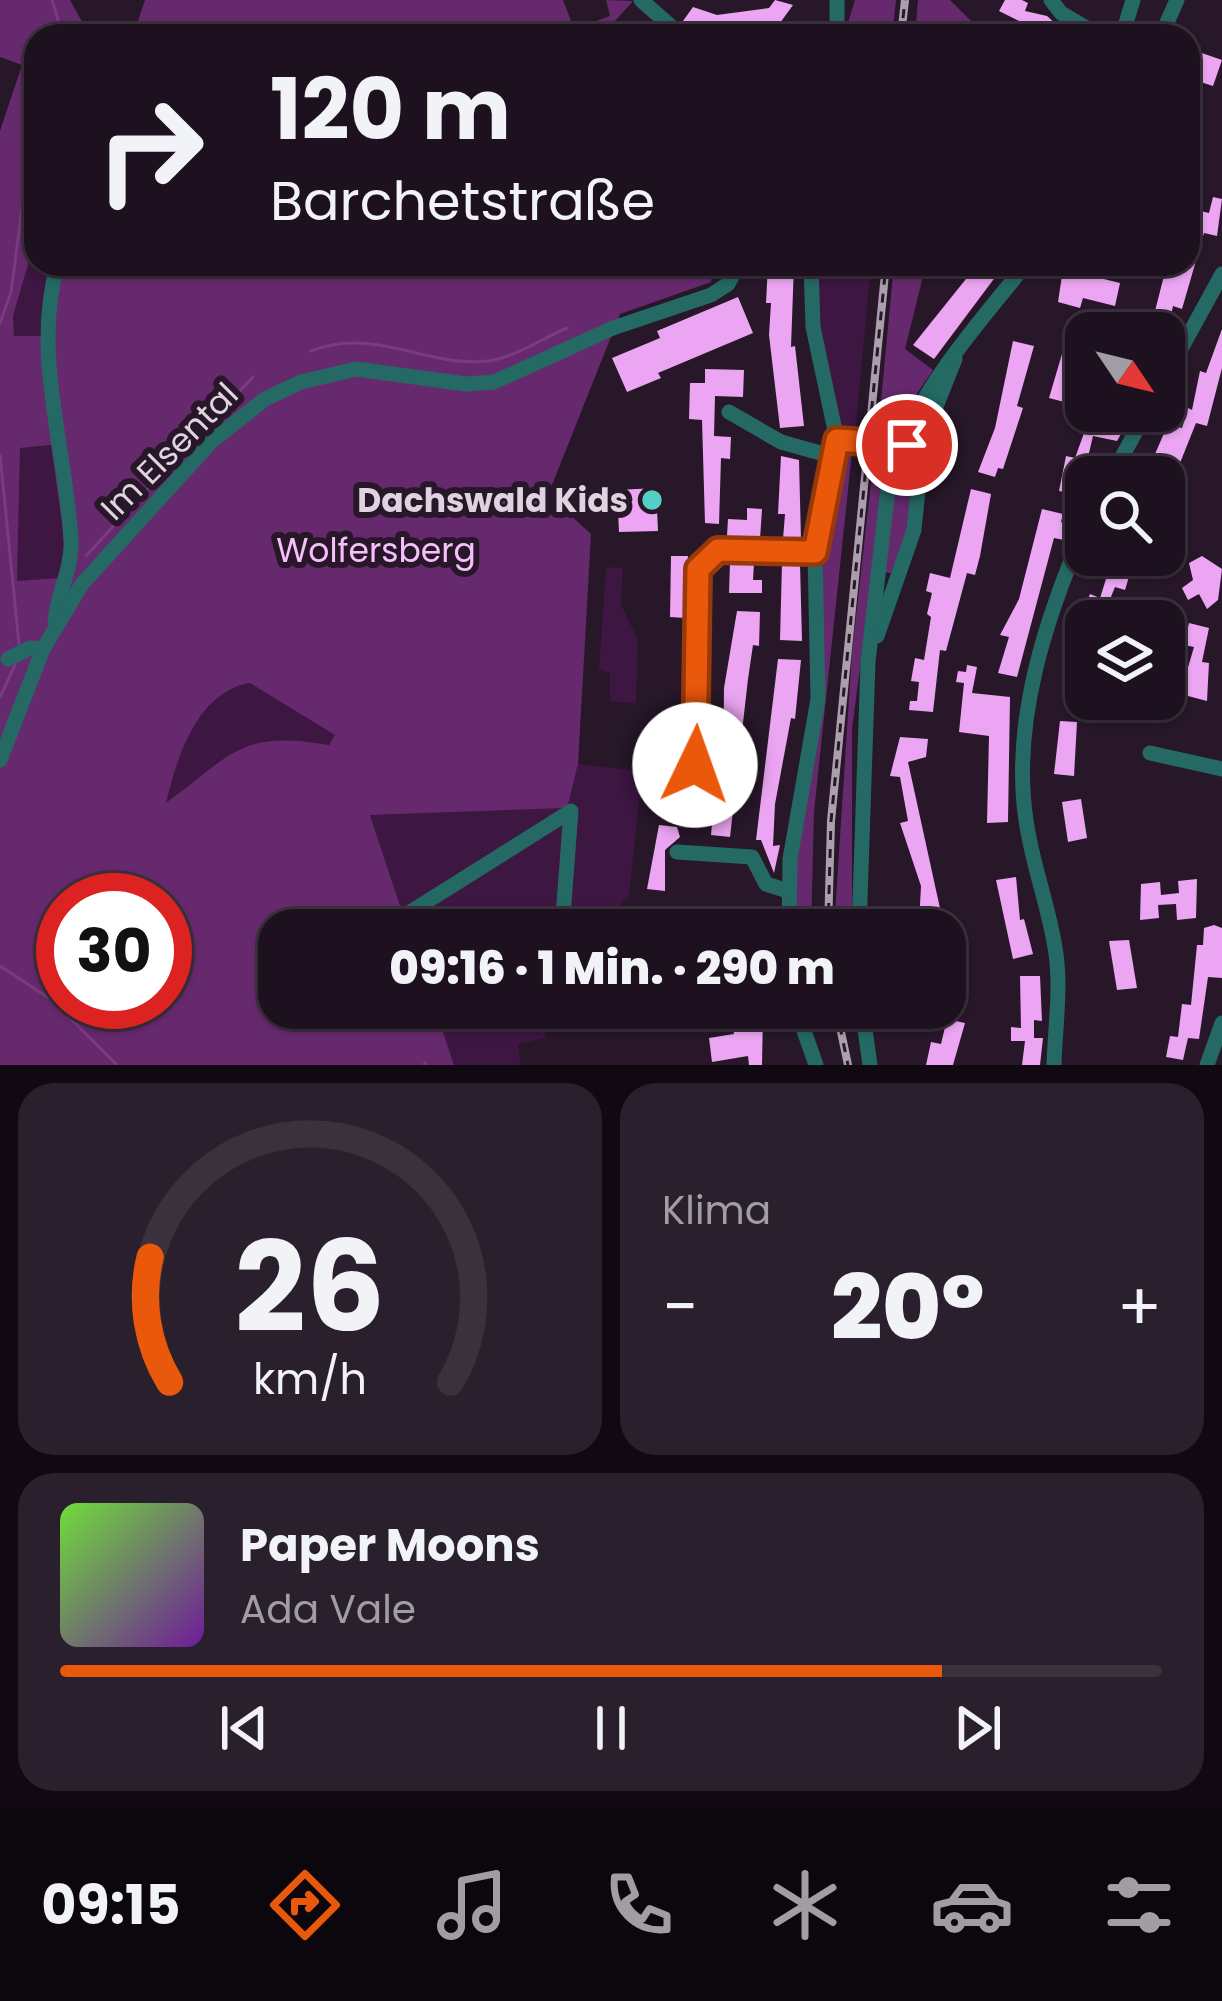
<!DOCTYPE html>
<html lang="de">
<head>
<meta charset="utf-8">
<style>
	:root { --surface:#1d111f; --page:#2a1f2c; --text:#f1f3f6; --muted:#a09da4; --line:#3b313d; --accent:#ea580c }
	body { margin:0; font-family:Poppins,sans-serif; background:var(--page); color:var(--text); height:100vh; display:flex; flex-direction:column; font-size:45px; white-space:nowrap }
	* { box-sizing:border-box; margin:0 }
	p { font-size:39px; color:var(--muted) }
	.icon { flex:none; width:66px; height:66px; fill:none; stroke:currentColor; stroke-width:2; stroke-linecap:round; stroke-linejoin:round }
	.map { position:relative; height:1065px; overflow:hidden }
	.panel { display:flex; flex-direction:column; gap:18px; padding:18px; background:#100911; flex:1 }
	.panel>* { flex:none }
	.hud { position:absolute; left:24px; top:24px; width:1176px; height:252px; border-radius:36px; box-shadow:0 3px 9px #0004,0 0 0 3px var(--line); background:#1d111f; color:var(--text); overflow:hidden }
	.needle { width:78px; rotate:125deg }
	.controls { position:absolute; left:1065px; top:312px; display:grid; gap:24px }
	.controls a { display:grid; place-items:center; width:120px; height:120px; border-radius:24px; background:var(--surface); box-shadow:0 3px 9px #0004,0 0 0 3px var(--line); font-size:60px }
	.speed { position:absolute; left:36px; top:873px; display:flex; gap:24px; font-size:60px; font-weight:700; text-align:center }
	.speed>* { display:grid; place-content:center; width:156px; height:156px; border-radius:50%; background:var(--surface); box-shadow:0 3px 9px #0004,0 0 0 3px var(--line); line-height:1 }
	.speed .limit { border:18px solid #d22; background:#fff; color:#111 }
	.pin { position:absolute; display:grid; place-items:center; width:102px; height:102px; color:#fff; margin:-51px; border:6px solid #fff; border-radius:50%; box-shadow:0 3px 12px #0007 }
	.me { position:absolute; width:132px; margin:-66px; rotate:3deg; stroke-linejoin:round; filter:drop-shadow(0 0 9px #0008) }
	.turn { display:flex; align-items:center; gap:42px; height:252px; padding:0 48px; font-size:54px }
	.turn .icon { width:156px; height:156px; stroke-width:2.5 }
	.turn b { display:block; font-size:84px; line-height:102px }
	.big { font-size:90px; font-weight:800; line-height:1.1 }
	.panel .card { flex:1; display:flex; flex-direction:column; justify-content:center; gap:18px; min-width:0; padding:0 42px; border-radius:36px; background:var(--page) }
	.panel .dial { align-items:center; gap:0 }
	.dial svg { height:312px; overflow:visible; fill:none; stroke:var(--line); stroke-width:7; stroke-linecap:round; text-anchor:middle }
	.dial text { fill:var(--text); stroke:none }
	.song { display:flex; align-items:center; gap:36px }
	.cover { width:144px; height:144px; border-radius:18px; background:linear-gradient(135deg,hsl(100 70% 55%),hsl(280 70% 35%)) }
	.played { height:12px; border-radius:6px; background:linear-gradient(90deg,var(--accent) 80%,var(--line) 80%) }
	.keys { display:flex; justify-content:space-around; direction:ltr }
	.heat { display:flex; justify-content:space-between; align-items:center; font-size:66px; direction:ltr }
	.panel .tiles { flex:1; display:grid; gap:18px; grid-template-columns:1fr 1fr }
	.card:last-child { grid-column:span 2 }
	.trip { position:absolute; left:258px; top:909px; width:708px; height:120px; border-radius:36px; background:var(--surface); box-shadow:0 3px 9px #0004,0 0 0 3px var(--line); font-weight:800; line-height:120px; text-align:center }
	.tabs { display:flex; height:192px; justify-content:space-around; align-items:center; background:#0c070c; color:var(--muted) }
	.tabs .icon { width:84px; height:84px }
	.tabs .current { color:var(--accent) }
	.tabs b { font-size:54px; color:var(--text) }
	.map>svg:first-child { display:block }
	.green { fill:#3d1642 }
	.forest { fill:#67296e; fill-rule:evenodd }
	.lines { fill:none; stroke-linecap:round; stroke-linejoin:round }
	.stream { stroke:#7a3b81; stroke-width:3 }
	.building { fill:#eba5f2 }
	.minor { stroke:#246964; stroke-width:15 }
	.rail-casing { stroke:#ac9fad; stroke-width:8 }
	.rail { stroke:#271729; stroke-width:3; stroke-dasharray:9; stroke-linecap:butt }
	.route-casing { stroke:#983908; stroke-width:30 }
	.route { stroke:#ea580c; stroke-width:21 }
	.poi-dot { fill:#55cec6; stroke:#271729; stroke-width:4.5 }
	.labels { text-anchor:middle; stroke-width:12; stroke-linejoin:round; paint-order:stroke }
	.street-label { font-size:33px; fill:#ded3df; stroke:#271729 }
	.poi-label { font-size:33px; font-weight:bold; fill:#ded3df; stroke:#271729; text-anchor:end }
	.park-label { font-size:33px; fill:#f4c0f9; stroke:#271729 }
</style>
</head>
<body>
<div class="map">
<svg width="1222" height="1065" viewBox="0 0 1222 1065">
	<rect width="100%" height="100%" fill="#271729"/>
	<g class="green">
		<path d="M 36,237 L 36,264 L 55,264 L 45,336 L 13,336 L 13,316 Z"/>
		<path d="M 817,264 L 871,264 L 855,436 L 837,428 L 819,321 Z"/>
		<path d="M 52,445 L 66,551 L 58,578 L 17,581 L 20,448 Z"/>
		<path d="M 606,567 L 623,568 L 621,604 L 638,640 L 636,703 L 610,702 L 610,673 L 599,670 Z"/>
		<path d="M 250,683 L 336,734 L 329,745 C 243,730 229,753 165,805 C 176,758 196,693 250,683 Z"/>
		<path d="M 578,764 L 642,771 L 629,896 L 596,930 L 408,930 L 370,815 L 566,808 Z"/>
		<path d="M 435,1008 L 539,1008 L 546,1038 L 518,1044 L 521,1065 L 454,1065 Z"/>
	</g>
	<g class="forest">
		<path d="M 0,0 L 70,0 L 90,36 L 36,36 L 36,237 L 13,316 L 14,336 L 45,336 L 55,264 L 713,264 L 711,282 L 620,314 L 548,495 L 591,534 L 578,764 L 567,808 L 370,815 L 408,930 L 279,930 L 279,1008 L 435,1008 L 454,1065 L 0,1065 L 0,131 L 22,65 L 0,57 ZM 51,445 L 66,551 L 58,578 L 17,581 L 20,448 ZM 250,683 L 335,735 L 329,745 C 240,730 232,754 166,803 C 177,757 197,692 250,683 ZM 63,900 L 165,900 L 165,1002 L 63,1002 Z"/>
		<path d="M 145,0 L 563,0 L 574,29 L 610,16 L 606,0 L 633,1 L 614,22 L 615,36 L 133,36 Z"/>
		<path d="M 855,0 L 896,0 L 892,36 L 845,33 Z"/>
		<path d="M 918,0 L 950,0 L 986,36 L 915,36 Z"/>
		<path d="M 894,264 L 926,264 L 905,349 L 933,370 L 891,432 L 878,432 Z"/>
		<path d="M 898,451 L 922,451 L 910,528 L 891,573 L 880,572 Z"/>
		<path d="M 852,452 L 814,812 L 811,930 L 792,930 L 792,868 L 819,700 L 819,554 L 837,457 Z"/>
		<path d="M 874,456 L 887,463 L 852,729 L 852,914 L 849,930 L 834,930 L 852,652 Z"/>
	</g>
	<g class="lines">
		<g class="stream">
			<path d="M 52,0 L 63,36"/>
			<path d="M 0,323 L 11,292 L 36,102"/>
			<path d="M 311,351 C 375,326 426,368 488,361 C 514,358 543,338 567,328"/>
			<path d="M 0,455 L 19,644"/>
			<path d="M 86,556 L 175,459 L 187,426 L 232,399 L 253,377"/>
			<path d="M 0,697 L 15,665"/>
			<path d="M 0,966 L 52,1000 L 117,1065"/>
			<path d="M 424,1065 L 425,1063"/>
		</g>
	</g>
	<g class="building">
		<path d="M 775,0 L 793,5 L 780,23 L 758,30 L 697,34 L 683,21 L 693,7 L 717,15 L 769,8 Z"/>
		<path d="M 1005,0 L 1022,0 L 1028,3 L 1025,11 L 1047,16 L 1057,25 L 1051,36 L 1021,36 L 1027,25 L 999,11 Z"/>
		<path d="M 1196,51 L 1222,60 L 1213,86 L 1188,78 Z"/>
		<path d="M 1213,197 L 1222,199 L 1217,236 L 1204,233 L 1182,309 L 1173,306 L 1167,334 L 1142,328 L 1147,309 L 1155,311 L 1167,264 L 1188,269 L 1188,208 L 1209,213 Z"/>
		<path d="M 768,264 L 794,264 L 791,347 L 795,346 L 804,426 L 780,428 L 769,335 L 771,303 L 766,303 Z"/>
		<path d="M 978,264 L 1005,264 L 934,359 L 913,345 Z"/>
		<path d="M 1063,269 L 1120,283 L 1115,306 L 1083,298 L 1080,308 L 1058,302 Z"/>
		<path d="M 738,297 L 753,333 L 658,373 L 661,378 L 627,392 L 612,358 L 660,338 L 657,331 Z"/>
		<path d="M 1222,329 L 1222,368 L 1207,426 L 1196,423 L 1164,503 L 1164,477 L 1148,477 L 1152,461 L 1168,424 L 1182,428 L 1188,408 L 1192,410 L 1200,371 L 1206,373 Z"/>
		<path d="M 1013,341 L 1034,346 L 1017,406 L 1023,408 L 1003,469 L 998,468 L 995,477 L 978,472 L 995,428 Z"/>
		<path d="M 1062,354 L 1078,359 L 1068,403 L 1049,398 Z"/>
		<path d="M 705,369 L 744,370 L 743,397 L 715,396 L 714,436 L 731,437 L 730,459 L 721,458 L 719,524 L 705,523 L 702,420 L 689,419 L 690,383 L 705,383 Z"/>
		<path d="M 1092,411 L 1112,411 L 1108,427 L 1122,429 L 1121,434 L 1117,441 L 1093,436 L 1089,453 L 1101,456 L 1099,466 L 1086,464 L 1080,495 L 1059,491 L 1066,456 L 1075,458 Z"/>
		<path d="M 781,456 L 799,460 L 801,540 L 783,539 L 785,514 L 778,514 Z"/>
		<path d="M 656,488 L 658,531 L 619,532 L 617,490 Z"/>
		<path d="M 971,489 L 991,494 L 980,556 L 975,575 L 967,573 L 946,651 L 940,650 L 933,712 L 909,710 L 910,701 L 917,701 L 919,682 L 911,681 L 915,658 L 924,660 L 931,617 L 927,614 L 932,593 L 926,591 L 930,573 L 950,578 Z"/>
		<path d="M 747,508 L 762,509 L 760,539 L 727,536 L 728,519 L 747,520 Z"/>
		<path d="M 1042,509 L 1063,514 L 1061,522 L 1068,524 L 1064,540 L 1054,538 L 1017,677 L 998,673 L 1009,637 L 1000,635 L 1019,599 Z"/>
		<path d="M 1110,555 L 1164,555 L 1158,576 L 1131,570 L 1125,590 L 1115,587 L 1101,621 L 1089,621 L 1081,617 L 1090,594 L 1100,598 L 1106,579 L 1098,576 L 1104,557 Z"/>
		<path d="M 671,556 L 688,556 L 685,618 L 670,617 Z"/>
		<path d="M 1202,556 L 1222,569 L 1218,600 L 1207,609 L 1199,594 L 1188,600 L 1182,588 L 1193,580 L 1189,563 Z"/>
		<path d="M 730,562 L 754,563 L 753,580 L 762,580 L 762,593 L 729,593 Z"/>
		<path d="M 782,563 L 800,564 L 802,641 L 780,640 Z"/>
		<path d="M 737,611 L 760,612 L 759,646 L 753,645 L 748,679 L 730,837 L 711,835 L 716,780 L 723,781 L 724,688 Z"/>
		<path d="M 1189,623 L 1209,628 L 1202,662 L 1209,663 L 1207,701 L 1188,696 L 1184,681 L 1194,647 L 1184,645 Z"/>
		<path d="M 778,659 L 801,660 L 795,719 L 791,718 L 775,804 L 773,846 L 780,845 L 774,873 L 761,840 L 756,840 Z"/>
		<path d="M 967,665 L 977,667 L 972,693 L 1010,697 L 1008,822 L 987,823 L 989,736 L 959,732 L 964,683 L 956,682 L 958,671 L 966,672 Z"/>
		<path d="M 1060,721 L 1077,722 L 1074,776 L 1054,774 Z"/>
		<path d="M 900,737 L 928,739 L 926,757 L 908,762 L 943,922 L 919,924 L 921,886 L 900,823 L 908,821 L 900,777 L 890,776 Z"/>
		<path d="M 1081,799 L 1087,838 L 1068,842 L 1062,802 Z"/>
		<path d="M 659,825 L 677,827 L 680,837 L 665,850 L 665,891 L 647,889 Z"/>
		<path d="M 1016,877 L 1020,920 L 1024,919 L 1033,954 L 1013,959 L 996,880 Z"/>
		<path d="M 1197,879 L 1196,918 L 1177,920 L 1176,904 L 1158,905 L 1159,918 L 1140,920 L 1141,884 L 1160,882 L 1161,895 L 1179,893 L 1178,881 Z"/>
		<path d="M 1214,925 L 1222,928 L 1222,978 L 1208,977 L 1199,1039 L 1188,1038 L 1183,1060 L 1166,1057 L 1170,1036 L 1178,1037 L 1182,1004 L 1191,1005 L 1197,945 L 1203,945 L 1204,928 Z"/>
		<path d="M 1129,940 L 1137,988 L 1117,990 L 1109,941 Z"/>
		<path d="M 1020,976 L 1040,976 L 1042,1021 L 1034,1020 L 1034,1038 L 1043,1038 L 1040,1065 L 1022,1065 L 1025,1041 L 1011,1041 L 1011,1027 L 1021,1028 Z"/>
		<path d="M 763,1012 L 762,1065 L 749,1065 L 748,1056 L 712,1062 L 709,1038 L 734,1034 L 731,1014 Z"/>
		<path d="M 947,1019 L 965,1023 L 953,1065 L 926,1065 L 931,1042 L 941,1044 Z"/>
	</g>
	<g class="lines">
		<g class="minor">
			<path d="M 641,0 L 682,36"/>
			<path d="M 1051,0 L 1061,13 L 1100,36"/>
			<path d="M 138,36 L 139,34"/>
			<path d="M 837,36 L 837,0"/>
			<path d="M 1122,36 L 1133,0"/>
			<path d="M 1161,36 L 1177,0"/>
			<path d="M 1164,380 L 1222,274"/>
			<path d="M 729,412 L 781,442 L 831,456"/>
			<path d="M 837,440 L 897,445"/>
			<path d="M 907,445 C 910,398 995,304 1026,264"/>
			<path d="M 1111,477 L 1147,411"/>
			<path d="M 55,624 C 56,596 72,570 71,542 C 67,452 31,352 58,264"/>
			<path d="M 877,636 L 914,530 L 923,439 L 955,359"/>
			<path d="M 8,659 L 30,648 L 43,649"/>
			<path d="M 1150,753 L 1222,769"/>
			<path d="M 0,760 L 43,649 L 82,584 L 212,441 L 265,399 L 301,382 L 356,369 L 466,384 L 494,382 L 613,328 L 711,295 L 728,284 L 739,264"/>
			<path d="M 695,765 L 698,569 L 718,550 L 815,552"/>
			<path d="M 677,852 L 752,857 L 766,884 L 788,891"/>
			<path d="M 404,916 L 571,811 L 563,916 L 542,930"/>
			<path d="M 789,930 L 790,859 L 818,699 L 815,552 L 837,440 L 813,327 L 811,264"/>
			<path d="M 859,930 L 868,662 L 893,445"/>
			<path d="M 796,1008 L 816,1065"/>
			<path d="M 862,1008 L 870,1065"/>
			<path d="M 1054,1065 C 1055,1029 1061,990 1056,954 C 1050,909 1032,865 1026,820 C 1011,721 1047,614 1086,525"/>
			<path d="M 1207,1065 L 1222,1023"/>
		</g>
		<g class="rail-casing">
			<g id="rail">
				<path d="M 901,36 L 905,0"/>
				<path d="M 828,930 L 831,821 L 886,264"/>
				<path d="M 836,1008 L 848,1065"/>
			</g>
		</g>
		<use href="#rail" class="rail"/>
	</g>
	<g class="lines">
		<g class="route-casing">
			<path id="route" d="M 695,765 L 698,569 L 718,550 L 815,552 L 837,440 L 907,445"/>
		</g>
		<use href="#route" class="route"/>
	</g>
	<circle class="poi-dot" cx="652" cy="500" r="12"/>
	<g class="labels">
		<g class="street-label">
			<text transform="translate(169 451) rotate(-45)" y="12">Im Elsental</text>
		</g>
		<g class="poi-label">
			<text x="628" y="512">Dachswald Kids</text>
		</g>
		<g class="park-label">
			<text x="376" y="562">Wolfersberg</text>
		</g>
	</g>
</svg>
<div class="controls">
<a><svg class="needle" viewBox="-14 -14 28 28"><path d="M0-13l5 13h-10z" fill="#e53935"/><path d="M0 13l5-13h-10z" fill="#a09da4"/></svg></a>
<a><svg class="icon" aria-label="search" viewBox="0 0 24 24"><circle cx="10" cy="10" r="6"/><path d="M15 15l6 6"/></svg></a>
<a><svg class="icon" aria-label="layers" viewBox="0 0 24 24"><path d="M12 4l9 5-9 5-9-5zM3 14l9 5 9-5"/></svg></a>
</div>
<div class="speed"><div class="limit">30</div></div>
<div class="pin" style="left:907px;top:445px;background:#d93025"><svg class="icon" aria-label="arrive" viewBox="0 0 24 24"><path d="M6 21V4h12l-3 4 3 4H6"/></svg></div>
<svg class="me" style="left:695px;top:765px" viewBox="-20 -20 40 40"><circle r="19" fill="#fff"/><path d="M0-13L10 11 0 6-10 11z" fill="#ea580c"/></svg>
<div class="trip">09:16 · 1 Min. · 290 m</div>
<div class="hud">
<div class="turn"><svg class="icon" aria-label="right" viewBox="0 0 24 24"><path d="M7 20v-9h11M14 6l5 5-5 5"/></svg><div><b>120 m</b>Barchetstraße</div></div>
</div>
</div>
<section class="panel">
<div class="tiles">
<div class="card dial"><svg viewBox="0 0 100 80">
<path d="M14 69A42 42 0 1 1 86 69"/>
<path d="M14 69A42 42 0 0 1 9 37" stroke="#ea580c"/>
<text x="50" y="56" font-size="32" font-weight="700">26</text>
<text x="50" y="72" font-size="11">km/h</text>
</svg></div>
<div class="card"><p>Klima</p>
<div class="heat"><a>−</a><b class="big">20°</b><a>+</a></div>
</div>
<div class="card">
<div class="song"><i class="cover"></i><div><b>Paper Moons</b><p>Ada Vale</p></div></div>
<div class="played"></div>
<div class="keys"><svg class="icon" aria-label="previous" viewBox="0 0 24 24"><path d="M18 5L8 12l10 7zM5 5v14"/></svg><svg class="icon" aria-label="pause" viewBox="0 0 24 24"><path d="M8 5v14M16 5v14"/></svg><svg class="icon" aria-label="next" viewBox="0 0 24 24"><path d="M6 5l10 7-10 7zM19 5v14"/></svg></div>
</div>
</div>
</section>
<nav class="tabs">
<b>09:15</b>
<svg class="icon current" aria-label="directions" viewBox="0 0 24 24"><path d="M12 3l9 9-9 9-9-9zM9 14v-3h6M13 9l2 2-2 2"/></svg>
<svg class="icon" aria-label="music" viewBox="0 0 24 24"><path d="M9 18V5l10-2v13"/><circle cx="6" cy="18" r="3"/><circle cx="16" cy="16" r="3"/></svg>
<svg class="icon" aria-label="phone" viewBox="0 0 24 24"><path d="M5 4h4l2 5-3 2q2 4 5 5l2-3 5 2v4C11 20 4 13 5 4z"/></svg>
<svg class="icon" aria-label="climate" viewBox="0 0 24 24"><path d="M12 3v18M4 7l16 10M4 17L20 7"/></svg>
<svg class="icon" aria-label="car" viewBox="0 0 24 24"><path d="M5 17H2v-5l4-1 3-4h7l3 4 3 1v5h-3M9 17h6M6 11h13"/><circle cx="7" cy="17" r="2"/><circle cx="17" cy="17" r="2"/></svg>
<svg class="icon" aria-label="filters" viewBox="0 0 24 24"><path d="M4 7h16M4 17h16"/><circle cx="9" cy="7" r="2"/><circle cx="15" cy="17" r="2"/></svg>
</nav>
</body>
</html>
